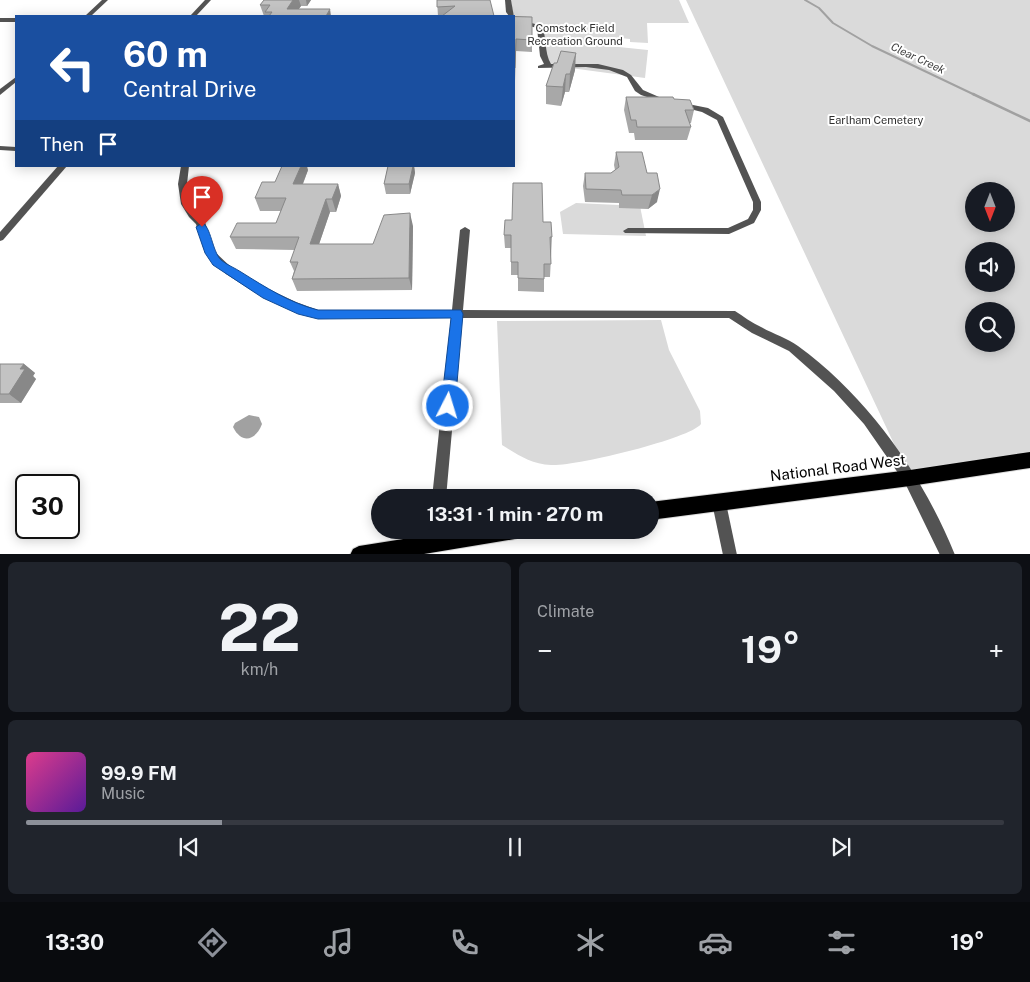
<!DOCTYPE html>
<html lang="en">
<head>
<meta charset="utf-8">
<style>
	:root { --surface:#171b24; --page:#20242c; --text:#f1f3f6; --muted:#9ea1a6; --line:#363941; --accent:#8c9099 }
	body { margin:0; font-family:"Public Sans",sans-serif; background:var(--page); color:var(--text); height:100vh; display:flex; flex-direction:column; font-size:19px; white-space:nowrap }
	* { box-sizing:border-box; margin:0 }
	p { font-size:16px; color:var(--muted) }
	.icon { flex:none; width:28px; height:28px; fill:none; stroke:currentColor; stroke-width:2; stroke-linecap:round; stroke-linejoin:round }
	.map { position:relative; height:554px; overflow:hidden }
	.drawer { display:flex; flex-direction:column; gap:8px; padding:8px; background:#0d0f14; flex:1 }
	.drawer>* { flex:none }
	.banner { position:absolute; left:15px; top:15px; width:500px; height:152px; border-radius:0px; box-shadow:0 2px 12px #0003; background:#1a4fa0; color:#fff; overflow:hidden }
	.needle { width:32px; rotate:180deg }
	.tools { position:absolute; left:965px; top:182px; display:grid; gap:10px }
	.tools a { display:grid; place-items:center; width:50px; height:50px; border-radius:50%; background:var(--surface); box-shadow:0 2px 12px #0003; font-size:25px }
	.speed { position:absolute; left:15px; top:474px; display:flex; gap:10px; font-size:25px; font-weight:700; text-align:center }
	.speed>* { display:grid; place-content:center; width:65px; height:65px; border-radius:50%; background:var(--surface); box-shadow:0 2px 12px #0003; line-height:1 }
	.speed .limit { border:2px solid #111; border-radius:8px; background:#fff; color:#111 }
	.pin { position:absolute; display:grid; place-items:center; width:42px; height:42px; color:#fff; margin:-51px -21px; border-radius:50% 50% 50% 0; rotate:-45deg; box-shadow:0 0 5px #0007 }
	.pin .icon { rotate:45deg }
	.me { position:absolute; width:55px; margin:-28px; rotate:5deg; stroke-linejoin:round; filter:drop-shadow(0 0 4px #0008) }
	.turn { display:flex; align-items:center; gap:18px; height:105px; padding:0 25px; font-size:22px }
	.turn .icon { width:65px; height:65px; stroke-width:2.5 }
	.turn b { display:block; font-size:35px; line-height:42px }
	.then { display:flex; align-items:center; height:48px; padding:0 25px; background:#0003; gap:10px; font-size:19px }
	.big { font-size:38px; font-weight:700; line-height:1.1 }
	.drawer .card { flex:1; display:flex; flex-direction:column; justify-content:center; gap:8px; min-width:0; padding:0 18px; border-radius:8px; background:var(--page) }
	.drawer .dial { align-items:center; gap:0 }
	.dial b { font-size:65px; line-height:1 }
	.song { display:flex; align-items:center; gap:15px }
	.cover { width:60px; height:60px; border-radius:8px; background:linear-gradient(135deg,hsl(330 70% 55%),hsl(270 70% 35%)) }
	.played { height:5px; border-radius:2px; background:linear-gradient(90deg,var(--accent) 20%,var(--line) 20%) }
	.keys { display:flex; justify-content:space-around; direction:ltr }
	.heat { display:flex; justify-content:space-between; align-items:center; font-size:28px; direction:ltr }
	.drawer .tiles { flex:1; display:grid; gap:8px; grid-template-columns:1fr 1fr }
	.card:last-child { grid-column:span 2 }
	.trip { position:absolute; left:371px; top:489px; width:288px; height:50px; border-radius:25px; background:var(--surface); box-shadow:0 2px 12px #0003; font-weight:700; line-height:50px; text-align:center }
	.tab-bar { display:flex; height:80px; justify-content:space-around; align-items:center; background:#090b0e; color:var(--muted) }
	.tab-bar .icon { width:35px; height:35px }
	.tab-bar .on { color:var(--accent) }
	.tab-bar b { font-size:22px; color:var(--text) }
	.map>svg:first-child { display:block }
	.green { fill:#dadada; fill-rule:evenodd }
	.water { fill:#a1a1a1 }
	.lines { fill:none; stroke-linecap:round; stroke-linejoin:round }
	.stream-far1 { stroke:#a1a1a1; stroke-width:2 }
	.stream { stroke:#a1a1a1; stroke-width:2.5 }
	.primary-casing { stroke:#dbdbdb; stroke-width:2 }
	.minor { fill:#535353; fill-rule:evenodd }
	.primary { fill:#000; fill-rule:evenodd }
	.wall { fill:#a8a8a8 }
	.shaded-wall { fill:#888 }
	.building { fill:#c3c3c3; stroke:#888 }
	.route { fill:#1a73e8; stroke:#114b97 }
	.labels { text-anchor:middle; stroke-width:4; stroke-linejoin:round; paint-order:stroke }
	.far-park-label { font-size:11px; fill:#313131; stroke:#fff }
	.far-water-label { font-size:11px; font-style:italic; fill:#424242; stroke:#fff }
	.near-street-label { font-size:15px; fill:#000; stroke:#fff }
</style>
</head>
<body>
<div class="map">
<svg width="1030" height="555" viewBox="0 0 1030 555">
	<rect width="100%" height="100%" fill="#fff"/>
	<g class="green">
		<path d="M 508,0 L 679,0 L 689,23 L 647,23 L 648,43 L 630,42 L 630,39 L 611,37 L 609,46 L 648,50 L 645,78 L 548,65 L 540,27 L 514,16 Z"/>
		<path d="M 686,0 L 1030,0 L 1030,460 L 910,478 ZM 974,191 L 1006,191 L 1006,224 L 974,224 ZM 974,251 L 1006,251 L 1006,284 L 974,284 ZM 974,311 L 1006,311 L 1006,344 L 974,344 Z"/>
		<path d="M 576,203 L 640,206 L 646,236 L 563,234 L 560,212 Z"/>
		<path d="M 661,320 L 669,350 L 700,411 L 701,424 C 690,439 572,467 551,465 C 531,464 518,455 502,445 L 497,321 Z"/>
	</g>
	<path class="water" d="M 249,415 L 259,417 L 262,424 C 256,440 242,445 233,427 L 235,423 Z"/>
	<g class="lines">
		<path class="stream-far1" d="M 805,0 L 819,8 L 833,23 L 872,46 L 975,95"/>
		<path class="stream" d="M 973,94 L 1030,121"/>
		<g class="primary-casing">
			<g id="primary">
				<path d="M 1030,452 L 1030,468 L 910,486 L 650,520 L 650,502 L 910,470 Z"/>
				<path d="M 460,530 L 524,530 L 521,536 L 515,539 L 418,555 L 350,555 L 353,549 L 359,546 Z"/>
			</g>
		</g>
		<g class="minor">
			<path d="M 102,0 L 108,0 L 91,16 L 85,16 Z"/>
			<path d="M 205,0 L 211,0 L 196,16 L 190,16 Z"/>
			<path d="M 505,0 L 511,0 L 514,17 L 509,16 L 506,12 Z"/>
			<rect x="0" y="18" width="16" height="4"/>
			<path d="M 514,18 L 542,26 C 547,38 544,52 551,64 L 598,64 L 623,70 L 631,75 L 643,90 L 666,100 L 662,102 L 641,95 L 635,91 L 627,77 L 609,70 L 586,67 L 538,68 L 538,66 L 544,64 L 540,56 L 537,28 L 514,22 Z"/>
			<path d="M 16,77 L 16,82 L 0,95 L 0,89 Z"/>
			<path d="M 678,102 L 708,108 L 723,117 L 761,202 L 761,210 L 754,223 L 729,234 L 625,233 L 623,231 L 628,228 L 728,228 L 748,219 L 753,210 L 753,202 L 717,120 L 702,112 L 678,106 Z"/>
			<path d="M 0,146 L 16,147 L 16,151 L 0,150 Z"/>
			<path d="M 58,166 L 67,166 L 3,240 L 0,241 L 0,232 Z"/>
			<path d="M 181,166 L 189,166 L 187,184 L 190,204 L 195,213 L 205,222 L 215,252 L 233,269 L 264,287 L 296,302 L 318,310 L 452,310 L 460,230 L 465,227 L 470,230 L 463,310 L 735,311 C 743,316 752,323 761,327 C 773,334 787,338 798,346 C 869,398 922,474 955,555 L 940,555 L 905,483 L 864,424 L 834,391 L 789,351 L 752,333 L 729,318 L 462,318 L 446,498 L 432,498 L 451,318 L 318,318 L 289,308 L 256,293 L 226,274 L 208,256 L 203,247 L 196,224 L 189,217 L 181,204 L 178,184 Z"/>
			<path d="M 719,496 L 724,498 L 726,503 L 737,555 L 723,555 L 712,503 L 714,498 Z"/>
		</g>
		<use href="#primary" class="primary"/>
	</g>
	<g class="wall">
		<path d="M 264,0 L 311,0 L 307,6 L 301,6 L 298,9 L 331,16 L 264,16 L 260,5 Z"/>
		<path d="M 437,0 L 494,16 L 532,17 L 532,52 L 516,51 L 515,81 L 514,81 L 514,16 L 438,16 Z"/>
		<path d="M 554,63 L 575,70 L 569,92 L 565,92 L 561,106 L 546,104 L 546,86 Z"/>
		<path d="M 626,97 L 674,99 L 694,110 L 691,123 L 689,123 L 691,127 L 687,140 L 635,140 L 634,133 L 629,133 L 624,110 Z"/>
		<path d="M 616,152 L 647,173 L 657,202 L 648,209 L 619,208 L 619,203 L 585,202 L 583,186 L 585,173 L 611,173 L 615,170 L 614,165 Z"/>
		<path d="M 388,166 L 414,166 L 415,173 L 410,194 L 386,194 L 384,184 Z"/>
		<path d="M 308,170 L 303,184 L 338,184 L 341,196 L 336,212 L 330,212 L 319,244 L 373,244 L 413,226 L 412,290 L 297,291 L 292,279 L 294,271 L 290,262 L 295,250 L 236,249 L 230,237 L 276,223 L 281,211 L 260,211 L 255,198 L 275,182 Z"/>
		<path d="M 543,222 L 552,237 L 550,277 L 544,277 L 544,292 L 518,291 L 518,275 L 511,275 L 511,248 L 505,248 L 504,235 Z"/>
		<path d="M 0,364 L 24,364 L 35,373 L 33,376 L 36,379 L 21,403 L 0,403 Z"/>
	</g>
	<g class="shaded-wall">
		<path d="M 293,0 L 299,0 L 301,6 L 294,16 L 287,9 Z"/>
		<path d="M 306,0 L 311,0 L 307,6 Z"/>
		<path d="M 330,9 L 331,16 L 326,16 Z"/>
		<path d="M 576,53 L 575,70 L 569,92 L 570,74 Z"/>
		<path d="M 566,74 L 565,92 L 561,106 L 563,87 Z"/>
		<path d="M 301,166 L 307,166 L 308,170 L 298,196 L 293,184 Z"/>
		<path d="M 413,166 L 414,166 L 415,173 L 410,194 L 409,184 Z"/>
		<path d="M 338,184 L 341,196 L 336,212 L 332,199 Z"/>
		<path d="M 660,189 L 657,202 L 648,209 L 652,195 Z"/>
		<path d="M 326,199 L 330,212 L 315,256 L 310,244 Z"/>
		<path d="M 410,213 L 413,226 L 412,290 L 409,278 Z"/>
		<path d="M 24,364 L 35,373 L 33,376 L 36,379 L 21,403 L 9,394 L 20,369 Z"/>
	</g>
	<g class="building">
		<path d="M 264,0 L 293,0 L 287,9 L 330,9 L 326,16 L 269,16 L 272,12 L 265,12 L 270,5 L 260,5 Z"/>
		<path d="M 437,0 L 490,0 L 494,16 L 532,17 L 532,40 L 516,39 L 515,68 L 514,68 L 514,16 L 442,16 L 455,6 L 437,7 Z"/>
		<path d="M 561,51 L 576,53 L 570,74 L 566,74 L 563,87 L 546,86 L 554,63 L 557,63 Z"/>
		<path d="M 626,97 L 673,97 L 674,99 L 690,100 L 694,110 L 685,110 L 691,127 L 637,127 L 636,120 L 631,120 Z"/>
		<path d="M 616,152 L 642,152 L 647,173 L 657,173 L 660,189 L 652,195 L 622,195 L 621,190 L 586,189 L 585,173 L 611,173 L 619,167 Z"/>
		<path d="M 282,166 L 301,166 L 293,184 L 338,184 L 332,199 L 326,199 L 310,244 L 373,244 L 384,215 L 410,213 L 409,278 L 292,279 L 298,262 L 290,262 L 299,237 L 230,237 L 237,223 L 276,223 L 286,198 L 255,198 L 262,182 L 275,182 Z"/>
		<path d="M 388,166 L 413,166 L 409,184 L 384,184 Z"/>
		<path d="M 513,183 L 542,183 L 543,222 L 551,222 L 552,237 L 550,237 L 551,264 L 544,264 L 544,279 L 518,278 L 518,262 L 511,262 L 511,235 L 504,235 L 505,220 L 512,220 Z"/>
		<path d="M 0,364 L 24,364 L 20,369 L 25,369 L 9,394 L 0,394 Z"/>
	</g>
	<path class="route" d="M 202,223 C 211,226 212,251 221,260 C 227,265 235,268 241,272 C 265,287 290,303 318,310 L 461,310 L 463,314 L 455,406 L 453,410 L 448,412 L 443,410 L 441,406 L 451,318 L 318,319 L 298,314 L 263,298 L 213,265 L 205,253 L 196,227 Z"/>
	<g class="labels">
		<g class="far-park-label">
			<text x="575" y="32">Comstock Field<tspan x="575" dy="13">Recreation Ground</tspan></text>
			<text x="876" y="124">Earlham Cemetery</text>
		</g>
		<g class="far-water-label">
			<text transform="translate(918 58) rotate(25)" y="4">Clear Creek</text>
		</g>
		<g class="near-street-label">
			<text transform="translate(838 468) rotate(-7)" y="5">National Road West</text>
		</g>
	</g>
</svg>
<div class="tools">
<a><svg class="needle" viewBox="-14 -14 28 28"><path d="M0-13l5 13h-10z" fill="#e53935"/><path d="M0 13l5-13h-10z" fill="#9ea1a6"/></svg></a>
<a><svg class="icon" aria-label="sound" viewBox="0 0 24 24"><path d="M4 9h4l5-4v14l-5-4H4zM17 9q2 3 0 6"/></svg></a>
<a><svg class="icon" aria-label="search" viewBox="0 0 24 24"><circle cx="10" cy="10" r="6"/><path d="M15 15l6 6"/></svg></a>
</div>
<div class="speed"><div class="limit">30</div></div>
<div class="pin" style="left:202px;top:227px;background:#d93025"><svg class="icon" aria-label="arrive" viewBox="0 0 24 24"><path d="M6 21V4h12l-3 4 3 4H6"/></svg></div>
<svg class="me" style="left:448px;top:406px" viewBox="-20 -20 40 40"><circle r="17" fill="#1a73e8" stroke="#fff" stroke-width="3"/><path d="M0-11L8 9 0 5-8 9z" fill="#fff"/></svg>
<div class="trip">13:31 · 1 min · 270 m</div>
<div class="banner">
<div class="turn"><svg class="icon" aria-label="left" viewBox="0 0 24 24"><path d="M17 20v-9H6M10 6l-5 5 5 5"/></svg><div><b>60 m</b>Central Drive</div></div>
<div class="then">Then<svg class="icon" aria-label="arrive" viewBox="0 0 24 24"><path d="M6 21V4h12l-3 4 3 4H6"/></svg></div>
</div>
</div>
<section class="drawer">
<div class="tiles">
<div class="card dial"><b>22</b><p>km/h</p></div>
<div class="card"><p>Climate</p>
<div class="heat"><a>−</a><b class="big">19°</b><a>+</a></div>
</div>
<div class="card">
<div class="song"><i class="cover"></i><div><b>99.9 FM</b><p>Music</p></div></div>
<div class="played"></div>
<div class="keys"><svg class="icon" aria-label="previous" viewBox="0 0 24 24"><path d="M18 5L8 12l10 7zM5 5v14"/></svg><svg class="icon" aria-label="pause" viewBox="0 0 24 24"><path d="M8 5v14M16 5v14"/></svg><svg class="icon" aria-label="next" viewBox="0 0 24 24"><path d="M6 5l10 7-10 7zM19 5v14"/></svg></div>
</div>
</div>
</section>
<nav class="tab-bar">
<b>13:30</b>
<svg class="icon on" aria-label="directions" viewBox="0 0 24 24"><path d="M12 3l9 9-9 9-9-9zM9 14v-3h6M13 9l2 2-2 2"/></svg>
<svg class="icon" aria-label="music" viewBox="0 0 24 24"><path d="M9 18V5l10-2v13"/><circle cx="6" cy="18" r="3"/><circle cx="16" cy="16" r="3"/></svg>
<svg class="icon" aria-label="phone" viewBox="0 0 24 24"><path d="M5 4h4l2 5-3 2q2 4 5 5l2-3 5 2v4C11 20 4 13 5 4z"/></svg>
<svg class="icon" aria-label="climate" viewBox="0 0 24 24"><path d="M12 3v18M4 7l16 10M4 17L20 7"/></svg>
<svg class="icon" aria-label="car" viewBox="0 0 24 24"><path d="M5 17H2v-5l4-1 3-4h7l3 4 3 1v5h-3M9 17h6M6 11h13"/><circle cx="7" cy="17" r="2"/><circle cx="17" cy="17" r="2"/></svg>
<svg class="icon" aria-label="filters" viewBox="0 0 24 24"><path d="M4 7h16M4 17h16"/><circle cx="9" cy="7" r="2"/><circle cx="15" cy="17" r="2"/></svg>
<b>19°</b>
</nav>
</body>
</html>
